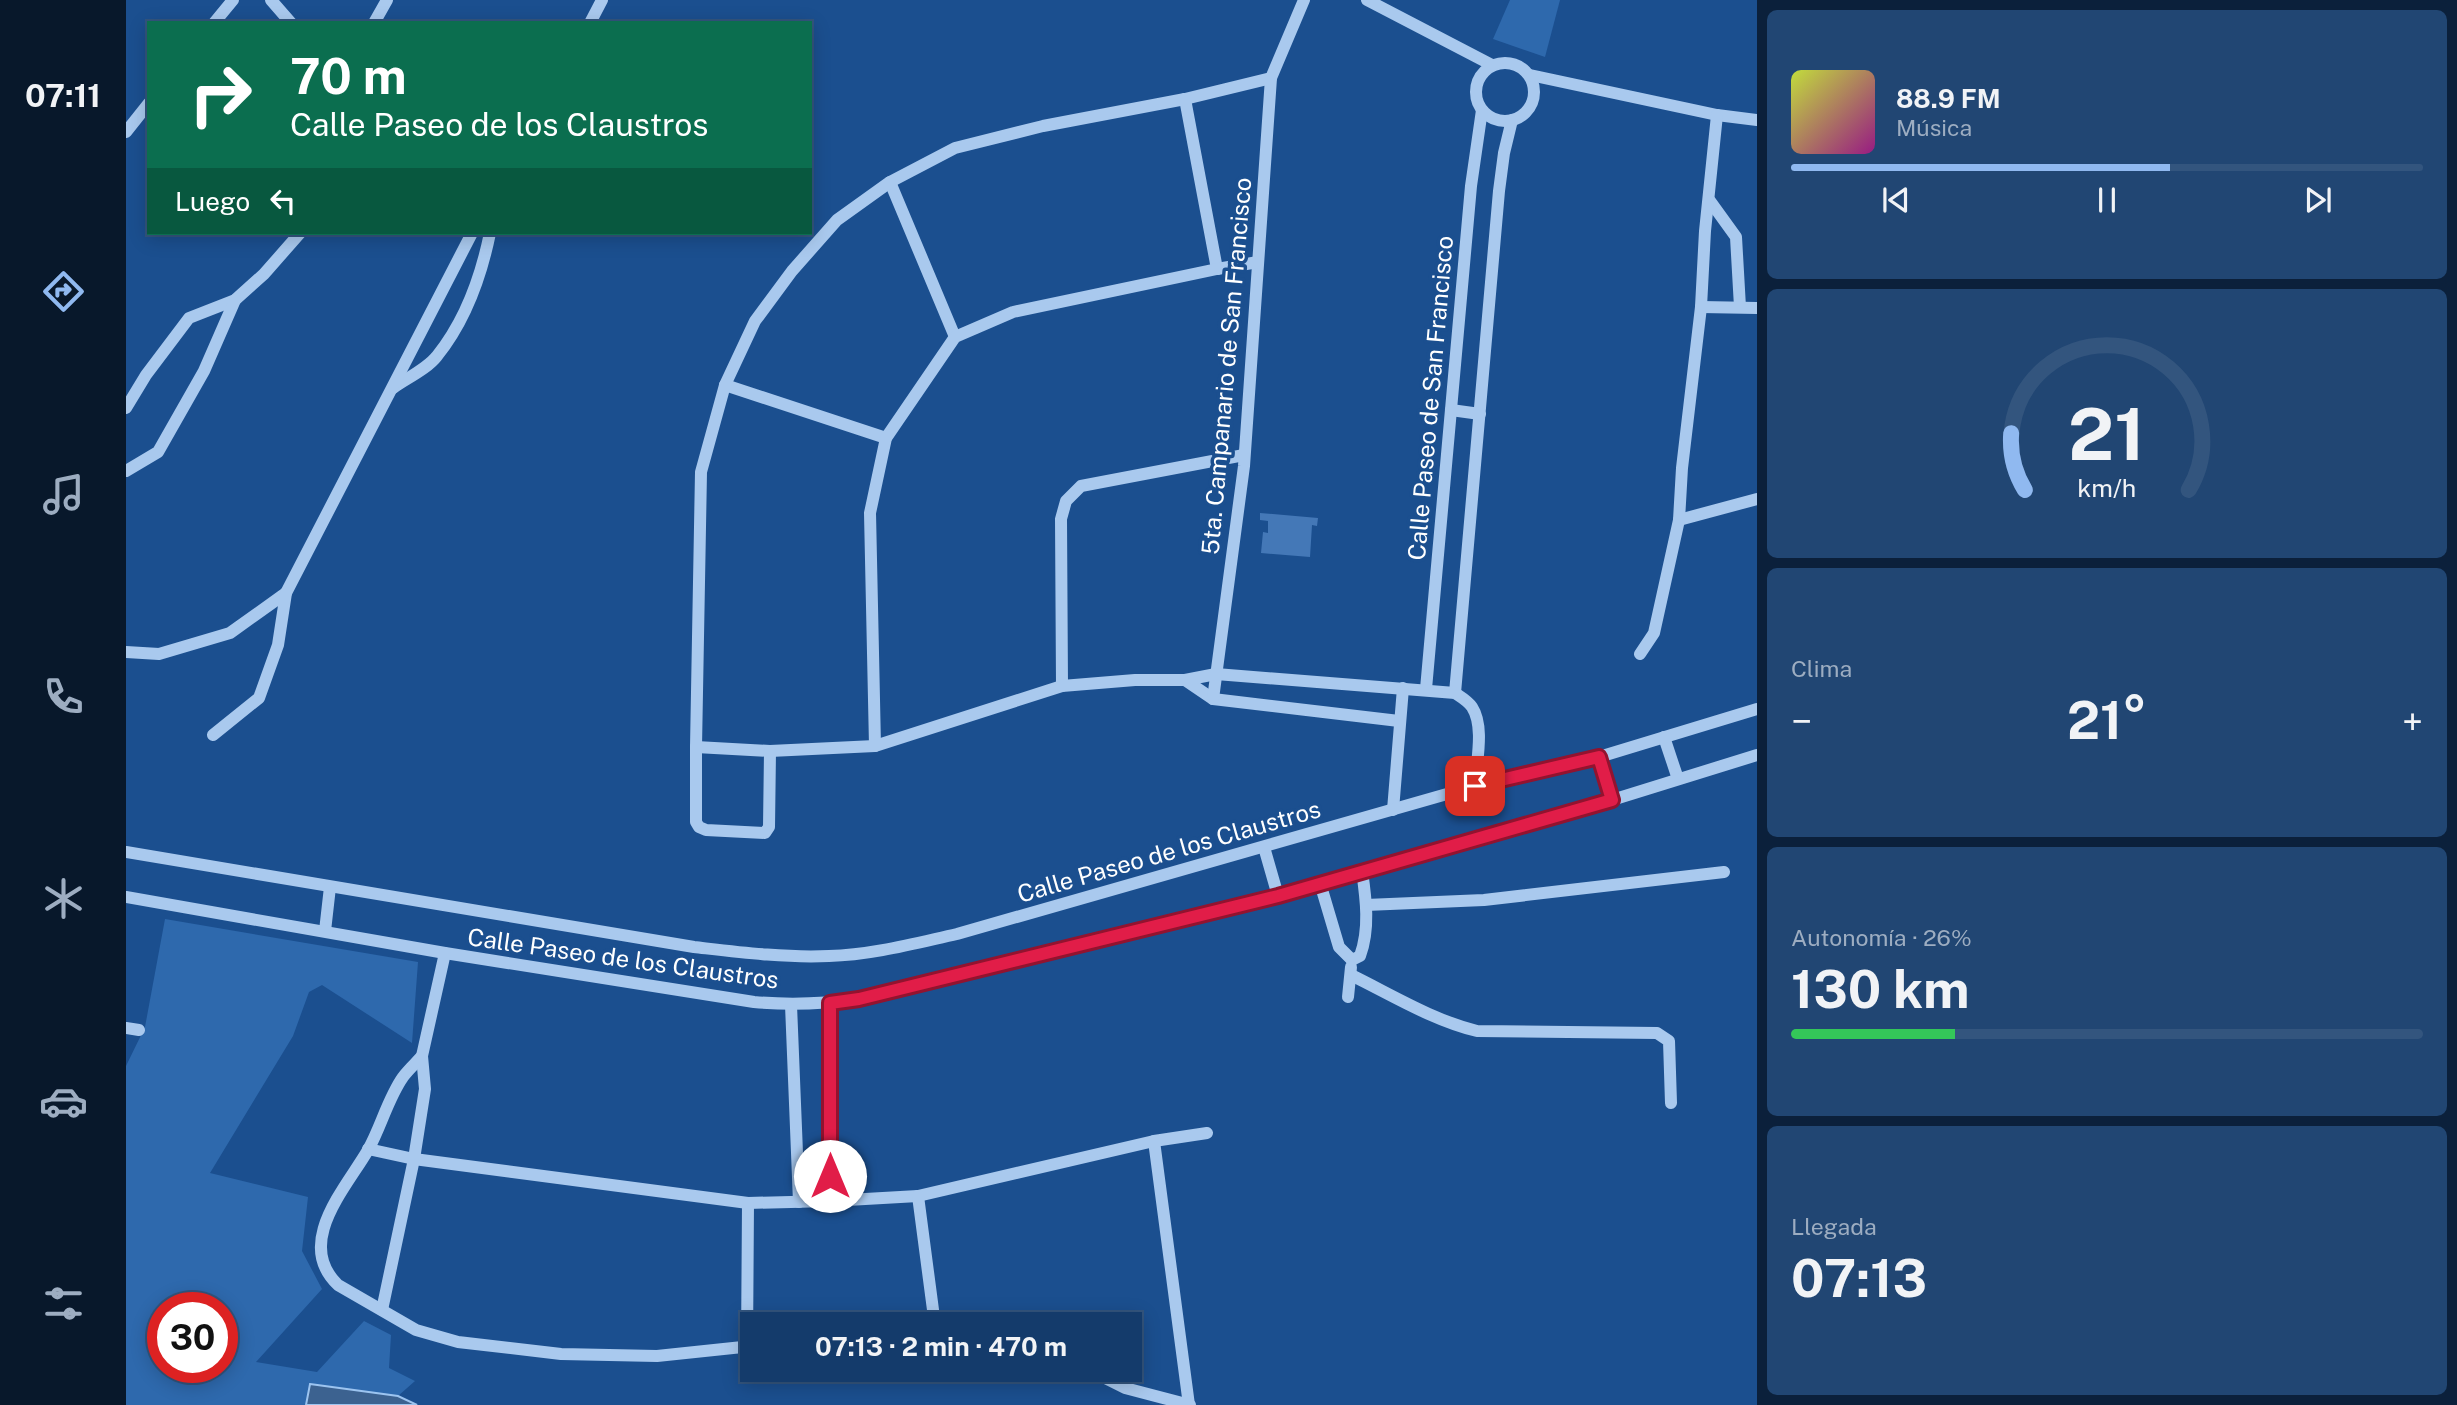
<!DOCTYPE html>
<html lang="es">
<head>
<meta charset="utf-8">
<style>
	:root { --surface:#143b6b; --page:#214673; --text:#f1f3f6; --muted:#9dadc1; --line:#33557e; --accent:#90b9f0 }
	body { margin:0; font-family:"Public Sans",sans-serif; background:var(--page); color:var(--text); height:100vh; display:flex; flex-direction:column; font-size:26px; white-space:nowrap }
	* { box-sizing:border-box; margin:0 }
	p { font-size:23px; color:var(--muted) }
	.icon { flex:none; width:38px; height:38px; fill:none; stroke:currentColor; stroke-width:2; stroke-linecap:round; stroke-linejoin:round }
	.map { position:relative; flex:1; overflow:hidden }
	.side { display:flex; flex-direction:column; gap:10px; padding:10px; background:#0b203b; width:700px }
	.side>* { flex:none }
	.banner { position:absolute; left:21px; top:21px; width:665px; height:214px; border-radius:0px; box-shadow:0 4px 18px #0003,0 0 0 2px var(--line); background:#0b6e4f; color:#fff; overflow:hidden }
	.speed { position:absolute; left:21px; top:1292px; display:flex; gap:14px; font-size:35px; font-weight:700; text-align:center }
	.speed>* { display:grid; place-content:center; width:91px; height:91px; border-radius:50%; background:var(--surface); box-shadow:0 4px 18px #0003,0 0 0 2px var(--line); line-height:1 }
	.speed .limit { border:10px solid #d22; background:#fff; color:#111 }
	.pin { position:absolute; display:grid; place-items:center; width:60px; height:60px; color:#fff; margin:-30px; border-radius:14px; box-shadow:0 4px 10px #0006 }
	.me { position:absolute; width:77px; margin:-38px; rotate:0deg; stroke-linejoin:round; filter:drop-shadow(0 0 5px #0008) }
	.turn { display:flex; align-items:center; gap:24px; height:147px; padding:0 28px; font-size:32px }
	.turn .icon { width:91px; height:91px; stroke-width:2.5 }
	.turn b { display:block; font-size:49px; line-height:60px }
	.then { display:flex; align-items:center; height:66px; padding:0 28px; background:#0003; gap:14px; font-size:26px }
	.big { font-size:52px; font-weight:700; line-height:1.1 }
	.side .widget { flex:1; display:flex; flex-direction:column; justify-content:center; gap:10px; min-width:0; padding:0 24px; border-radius:10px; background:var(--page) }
	.side .dial { align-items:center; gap:0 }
	.dial svg { height:182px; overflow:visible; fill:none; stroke:var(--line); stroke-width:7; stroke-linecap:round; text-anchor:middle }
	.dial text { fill:var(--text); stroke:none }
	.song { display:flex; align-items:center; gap:21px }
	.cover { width:84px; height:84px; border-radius:10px; background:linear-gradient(135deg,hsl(70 70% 55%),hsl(310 70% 35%)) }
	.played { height:7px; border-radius:4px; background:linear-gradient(90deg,var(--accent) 60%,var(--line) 60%) }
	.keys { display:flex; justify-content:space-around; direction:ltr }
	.heat { display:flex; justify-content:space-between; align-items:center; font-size:38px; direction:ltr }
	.charge { height:10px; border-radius:5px; background:linear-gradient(90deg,#34c759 26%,var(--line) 0) }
	.trip { position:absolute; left:614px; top:1312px; width:402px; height:70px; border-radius:0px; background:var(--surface); box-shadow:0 4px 18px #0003,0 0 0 2px var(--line); font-weight:700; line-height:70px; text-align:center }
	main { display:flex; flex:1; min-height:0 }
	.tabs { display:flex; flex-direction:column; width:126px; justify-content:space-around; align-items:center; background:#08182b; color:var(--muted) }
	.tabs .icon { width:49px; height:49px }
	.tabs .on { color:var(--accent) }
	.tabs b { font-size:32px; color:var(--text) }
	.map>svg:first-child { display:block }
	.green { fill:#2e69ad; fill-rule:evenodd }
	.water { fill:#3c6290; stroke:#9cc4f0; stroke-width:2 }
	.building { fill:#4478b7 }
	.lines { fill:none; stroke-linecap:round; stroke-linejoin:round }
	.minor { stroke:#a9c9ee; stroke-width:12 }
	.route-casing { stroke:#92132f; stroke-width:18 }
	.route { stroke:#e11d48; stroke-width:12 }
	.labels { text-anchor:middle; stroke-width:7; stroke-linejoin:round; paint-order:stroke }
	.street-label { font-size:24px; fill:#fff; stroke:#1b4f8f }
</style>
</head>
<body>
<main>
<nav class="tabs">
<b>07:11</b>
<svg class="icon on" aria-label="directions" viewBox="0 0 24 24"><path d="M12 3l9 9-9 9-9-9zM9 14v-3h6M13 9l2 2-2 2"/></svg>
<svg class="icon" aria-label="music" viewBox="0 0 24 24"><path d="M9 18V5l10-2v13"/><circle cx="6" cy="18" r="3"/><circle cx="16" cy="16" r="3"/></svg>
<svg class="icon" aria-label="phone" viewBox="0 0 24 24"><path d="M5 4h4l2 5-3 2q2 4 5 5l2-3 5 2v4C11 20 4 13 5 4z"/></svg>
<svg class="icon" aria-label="climate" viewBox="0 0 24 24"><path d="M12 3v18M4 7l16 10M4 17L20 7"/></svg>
<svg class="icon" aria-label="car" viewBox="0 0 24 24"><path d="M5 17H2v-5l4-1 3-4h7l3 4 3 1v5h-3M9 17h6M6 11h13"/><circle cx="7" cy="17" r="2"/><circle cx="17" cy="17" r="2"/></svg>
<svg class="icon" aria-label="filters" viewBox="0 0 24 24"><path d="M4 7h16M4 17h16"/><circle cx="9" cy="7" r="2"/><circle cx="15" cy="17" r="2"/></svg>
</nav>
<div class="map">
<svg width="1631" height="1405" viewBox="0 0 1631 1405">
	<rect width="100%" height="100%" fill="#1b4f8f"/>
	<g class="green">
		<path d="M 1384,0 L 1434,0 L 1419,57 L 1367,39 Z"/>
		<path d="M 39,919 L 292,962 L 286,1043 L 196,985 L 183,992 L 167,1036 L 84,1173 L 182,1197 L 176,1251 L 196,1289 L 130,1362 L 191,1372 L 238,1321 L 265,1335 L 263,1368 L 289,1381 L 272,1396 L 185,1384 L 180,1405 L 0,1405 L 0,1066 L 19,1027 ZM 37,1307 L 96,1307 L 96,1367 L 37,1367 Z"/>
	</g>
	<path class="water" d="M 184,1384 L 272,1396 L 291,1405 L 180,1405 Z"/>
	<path class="building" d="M 1134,513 L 1192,518 L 1191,526 L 1186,525 L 1184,557 L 1135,553 L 1137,532 L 1142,533 L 1142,521 L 1134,520 Z"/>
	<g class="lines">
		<g class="minor">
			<path d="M 145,0 L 165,23"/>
			<path d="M 1241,0 L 1366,65"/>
			<path d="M 88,23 L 107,0"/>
			<path d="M 248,23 L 261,0"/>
			<path d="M 464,23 L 476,0"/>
			<circle cx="1379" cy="92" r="29"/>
			<path d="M 1404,75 L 1591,115 L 1631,120"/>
			<path d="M 1059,99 L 1091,269"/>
			<path d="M 0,132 L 23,103"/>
			<path d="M 764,182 L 829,337"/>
			<path d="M 1584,201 L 1610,237 L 1614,307"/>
			<path d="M 1575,307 L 1631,308"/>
			<path d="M 599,385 L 760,438"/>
			<path d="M 267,388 C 281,378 301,369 311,356 C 340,320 355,277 364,233"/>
			<path d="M 0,408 L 20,375 L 63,318 L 109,300 L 138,274 L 174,233"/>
			<path d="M 1325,410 L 1354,414"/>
			<path d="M 0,471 L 32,452 L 78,371 L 109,300"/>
			<path d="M 1553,520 L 1631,499"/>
			<path d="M 0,652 L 33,654 L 104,633 L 160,593"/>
			<path d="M 1514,654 L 1528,633 L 1553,520 L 1556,468 L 1575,307 L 1579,231 L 1591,115"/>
			<path d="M 1059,680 L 1087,699 L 1273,721"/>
			<path d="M 936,686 L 935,519 L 940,501 L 955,486 L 1118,455"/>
			<path d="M 1300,689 L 1345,186 L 1356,110"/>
			<path d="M 1329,693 L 1373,191 L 1378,153 L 1386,120"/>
			<path d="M 1087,699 L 1118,466 L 1145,78 L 1178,0"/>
			<path d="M 87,735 L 133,698 L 152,645 L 160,593 L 346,233"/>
			<path d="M 1538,737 L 1552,779"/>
			<path d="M 749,746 L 744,513 L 760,438 L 829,337 L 887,312 L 1091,269 L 1132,262"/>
			<path d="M 570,747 L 644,751 L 749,746 L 936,686 L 1009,680 L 1059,680 L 1090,674 L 1329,693 C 1335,697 1342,701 1346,707 C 1359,727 1350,763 1349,786"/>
			<path d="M 644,751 L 643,827 L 639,833 L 580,830 L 573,827 L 570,822 L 570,747 L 575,472 L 599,385 L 629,321 L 666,271 L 711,220 L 764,182 L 829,148 L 917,126 L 1059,99 L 1145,78"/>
			<path d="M 1473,757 L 1486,800"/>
			<path d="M 1267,810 L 1277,688"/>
			<path d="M 1138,847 L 1152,896"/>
			<path d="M 0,852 L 568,947 C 612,952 658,958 703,956 C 746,955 790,943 831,934 L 1349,786 L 1473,757 L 1631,709"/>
			<path d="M 1194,883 L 1213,947 L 1226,960"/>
			<path d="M 0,897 L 319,953 L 628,1002 C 663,1005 697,1004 732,999 L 1152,896 L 1486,800 L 1631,755"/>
			<path d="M 1240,905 L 1358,900 L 1598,872"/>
			<path d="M 199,931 L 204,887"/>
			<path d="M 1226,960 L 1234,956 C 1244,929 1240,899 1236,871"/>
			<path d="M 1225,975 C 1266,995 1306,1020 1351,1031 L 1531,1033 L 1543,1041 L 1545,1103"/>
			<path d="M 1222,997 L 1225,967"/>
			<path d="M 704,1003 L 704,1201"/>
			<path d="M 665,1005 L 673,1202"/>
			<path d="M 0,1028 L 13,1030"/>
			<path d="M 296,1056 C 290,1063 283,1069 277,1077 C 262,1098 255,1127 242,1150 C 220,1188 168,1243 212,1285 L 290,1330 L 332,1342 L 435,1354 L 531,1356 L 626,1346"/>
			<path d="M 1028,1141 L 1063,1405"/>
			<path d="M 242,1149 L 288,1159 L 622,1203 L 704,1201 L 792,1196 L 1028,1141 L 1081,1133"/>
			<path d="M 792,1196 L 809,1325"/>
			<path d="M 256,1310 L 288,1159 L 299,1089 L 296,1056 L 319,953"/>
			<path d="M 621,1347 L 622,1203"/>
			<path d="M 963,1370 L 999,1388 L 1064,1405"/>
		</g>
	</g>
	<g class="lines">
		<g class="route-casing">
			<path id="route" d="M 704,1176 L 704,1003 L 733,999 L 1152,896 L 1486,800 L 1473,757 L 1349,786"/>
		</g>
		<use href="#route" class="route"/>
	</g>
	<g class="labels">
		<g class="street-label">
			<text transform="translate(1101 366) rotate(-85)" y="8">5ta. Campanario de San Francisco</text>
			<text transform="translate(1305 398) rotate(-85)" y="8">Calle Paseo de San Francisco</text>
			<text transform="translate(1043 852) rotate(-16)" y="8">Calle Paseo de los Claustros</text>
			<text transform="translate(497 959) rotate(8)" y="8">Calle Paseo de los Claustros</text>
		</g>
	</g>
</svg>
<div class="speed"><div class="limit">30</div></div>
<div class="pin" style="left:1349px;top:786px;background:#d93025"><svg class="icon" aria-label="arrive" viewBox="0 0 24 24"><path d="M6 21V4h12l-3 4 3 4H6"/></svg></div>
<svg class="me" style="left:704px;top:1176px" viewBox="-20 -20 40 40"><circle r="19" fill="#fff"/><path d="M0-13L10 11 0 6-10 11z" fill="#e11d48"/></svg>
<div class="trip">07:13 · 2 min · 470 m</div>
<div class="banner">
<div class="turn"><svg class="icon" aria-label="right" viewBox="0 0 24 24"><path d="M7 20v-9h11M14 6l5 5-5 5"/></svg><div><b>70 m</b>Calle Paseo de los Claustros</div></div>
<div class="then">Luego<svg class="icon" aria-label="left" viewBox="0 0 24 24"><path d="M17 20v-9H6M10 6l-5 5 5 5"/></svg></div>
</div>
</div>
<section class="side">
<div class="widget">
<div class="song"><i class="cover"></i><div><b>88.9 FM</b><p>Música</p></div></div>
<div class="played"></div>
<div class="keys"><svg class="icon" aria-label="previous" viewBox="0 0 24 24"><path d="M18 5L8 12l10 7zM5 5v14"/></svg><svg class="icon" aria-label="pause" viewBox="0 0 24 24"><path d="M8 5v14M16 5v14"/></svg><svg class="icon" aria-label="next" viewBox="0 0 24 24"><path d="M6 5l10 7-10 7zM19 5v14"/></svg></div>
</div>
<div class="widget dial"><svg viewBox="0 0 100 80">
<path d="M14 69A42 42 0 1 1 86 69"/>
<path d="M14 69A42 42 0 0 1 8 44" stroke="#90b9f0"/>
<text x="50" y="56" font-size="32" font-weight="700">21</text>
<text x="50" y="72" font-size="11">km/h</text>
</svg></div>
<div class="widget"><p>Clima</p>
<div class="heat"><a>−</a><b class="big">21°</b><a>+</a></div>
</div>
<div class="widget"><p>Autonomía · 26%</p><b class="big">130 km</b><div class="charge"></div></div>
<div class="widget"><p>Llegada</p><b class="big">07:13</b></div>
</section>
</main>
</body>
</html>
